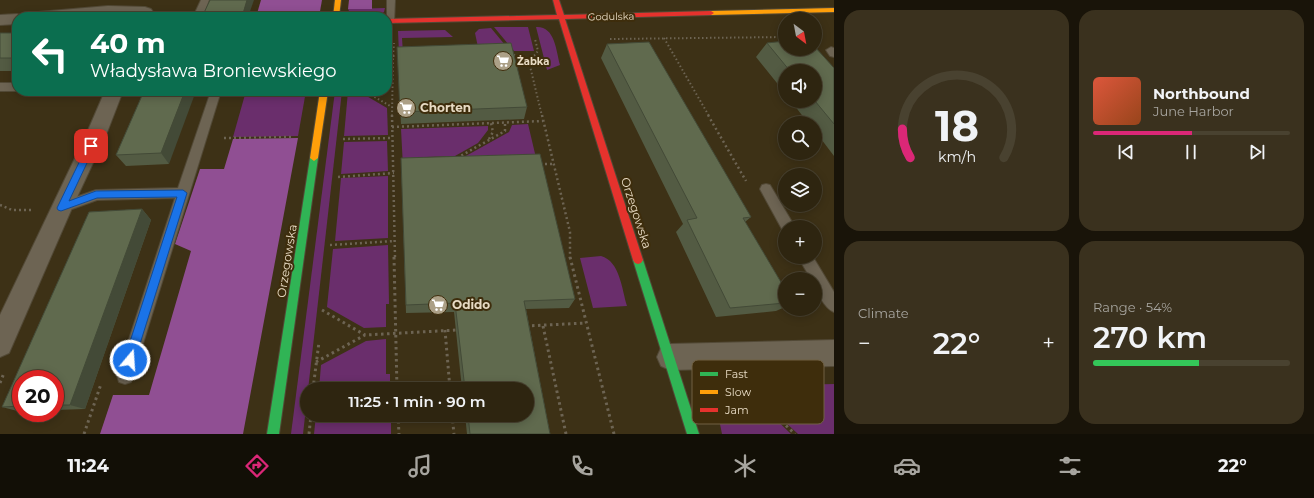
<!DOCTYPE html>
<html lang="en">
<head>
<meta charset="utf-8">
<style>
	:root { --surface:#2e2510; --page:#3a311e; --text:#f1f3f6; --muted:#a7a59f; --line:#494230; --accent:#db2777 }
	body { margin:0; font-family:Montserrat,sans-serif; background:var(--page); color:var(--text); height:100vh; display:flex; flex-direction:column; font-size:15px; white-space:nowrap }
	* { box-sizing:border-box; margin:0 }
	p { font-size:13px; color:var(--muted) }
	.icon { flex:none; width:22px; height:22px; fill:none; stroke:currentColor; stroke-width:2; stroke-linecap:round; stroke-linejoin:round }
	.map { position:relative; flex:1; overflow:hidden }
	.details { display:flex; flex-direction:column; gap:10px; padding:10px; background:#191409; width:480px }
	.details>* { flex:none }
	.banner { position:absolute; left:12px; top:12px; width:380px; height:84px; border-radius:16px; box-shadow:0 2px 10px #0003,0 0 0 1px var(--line); background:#0b6e4f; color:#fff; overflow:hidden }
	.needle { width:26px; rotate:148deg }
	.fabs { position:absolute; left:778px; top:12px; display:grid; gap:8px }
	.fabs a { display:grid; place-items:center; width:44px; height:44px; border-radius:50%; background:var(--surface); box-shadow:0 2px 10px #0003,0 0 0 1px var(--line); font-size:20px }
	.speed { position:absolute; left:12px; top:370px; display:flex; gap:8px; font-size:20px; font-weight:700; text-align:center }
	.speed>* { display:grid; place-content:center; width:52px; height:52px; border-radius:50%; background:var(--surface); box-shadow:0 2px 10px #0003,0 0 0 1px var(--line); line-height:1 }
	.speed .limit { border:6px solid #d22; background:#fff; color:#111 }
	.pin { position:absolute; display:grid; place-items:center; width:34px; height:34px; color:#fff; margin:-17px; border-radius:8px; box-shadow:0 2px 6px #0006 }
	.me { position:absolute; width:44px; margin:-22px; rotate:18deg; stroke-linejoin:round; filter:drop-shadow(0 0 3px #0008) }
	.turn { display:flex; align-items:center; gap:14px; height:84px; padding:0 12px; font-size:18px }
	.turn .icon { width:52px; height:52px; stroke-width:2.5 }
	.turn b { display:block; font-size:28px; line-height:34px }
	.big { font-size:30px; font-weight:600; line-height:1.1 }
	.details .widget { flex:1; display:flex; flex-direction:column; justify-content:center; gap:6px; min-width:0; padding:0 14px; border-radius:16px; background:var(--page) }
	.details .dial { align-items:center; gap:0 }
	.dial svg { height:104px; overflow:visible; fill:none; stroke:var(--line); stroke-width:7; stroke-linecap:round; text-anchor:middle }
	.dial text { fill:var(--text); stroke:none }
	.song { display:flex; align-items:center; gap:12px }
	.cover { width:48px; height:48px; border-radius:6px; background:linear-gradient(135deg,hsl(10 70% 55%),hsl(20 70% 35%)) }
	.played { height:4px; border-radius:2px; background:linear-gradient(90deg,var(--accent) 50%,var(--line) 50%) }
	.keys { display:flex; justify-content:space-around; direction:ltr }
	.heat { display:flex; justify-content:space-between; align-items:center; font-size:22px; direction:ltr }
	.charge { height:6px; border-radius:3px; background:linear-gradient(90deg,#34c759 54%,var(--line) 0) }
	.details .tiles { flex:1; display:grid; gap:10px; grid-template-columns:repeat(2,1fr) }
	.trip { position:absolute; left:300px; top:382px; width:234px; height:40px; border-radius:20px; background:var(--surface); box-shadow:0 2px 10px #0003,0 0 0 1px var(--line); font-weight:600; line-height:40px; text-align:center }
	.menu { display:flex; height:64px; justify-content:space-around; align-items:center; background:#120f06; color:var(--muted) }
	.menu .icon { width:28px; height:28px }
	.menu .active { color:var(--accent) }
	.menu b { font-size:18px; color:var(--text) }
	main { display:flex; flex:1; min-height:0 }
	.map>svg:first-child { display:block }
	.green { fill:#6a2e6c }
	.forest { fill:#904f93 }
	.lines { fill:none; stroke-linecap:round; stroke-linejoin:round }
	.lane-casing { stroke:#524936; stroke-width:2 }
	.street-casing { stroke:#524936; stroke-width:2 }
	.fast-casing { stroke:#524936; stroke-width:2 }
	.slow-casing { stroke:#524936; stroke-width:2 }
	.jam-casing { stroke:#524936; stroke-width:2 }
	.path-far2 { stroke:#6d6453; stroke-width:2; stroke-dasharray:1.5 2.5; stroke-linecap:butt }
	.path-far1 { stroke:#6d6453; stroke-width:2.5; stroke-dasharray:2 3; stroke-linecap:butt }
	.path { stroke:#6d6453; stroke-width:3; stroke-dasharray:2.5 3.5; stroke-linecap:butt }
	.lane { fill:#6d6453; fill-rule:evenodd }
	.street { fill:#6d6453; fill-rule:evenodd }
	.fast { fill:#30b455; fill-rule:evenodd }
	.slow { fill:#ff9f0a; fill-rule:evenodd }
	.jam { fill:#e5322d; fill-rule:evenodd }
	.wall { fill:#535b43 }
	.shaded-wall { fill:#434a37 }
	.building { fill:#606a4e; stroke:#434a37 }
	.route { fill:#1a73e8; stroke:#114b97 }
	.labels { text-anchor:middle; stroke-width:4; stroke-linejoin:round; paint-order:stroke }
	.far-street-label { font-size:10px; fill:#e8dbc4; stroke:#3e2d0c }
	.far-poi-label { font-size:10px; font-weight:bold; fill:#e8dbc4; stroke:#3e2d0c; text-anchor:start }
	.poi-label { font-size:12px; font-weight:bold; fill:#e8dbc4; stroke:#3e2d0c; text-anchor:start }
	.street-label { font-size:12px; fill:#e8dbc4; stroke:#3e2d0c }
	.key { fill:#3e2d0c; stroke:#716143; stroke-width:1 }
	.key-label { font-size:11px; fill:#e8dbc4 }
</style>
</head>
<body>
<main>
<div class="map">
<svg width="834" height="434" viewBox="0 0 834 434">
	<rect width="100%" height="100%" fill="#3d3116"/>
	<g class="green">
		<path d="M 385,8 L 384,12 C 376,18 360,20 351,15 L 348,9 Z"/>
		<path d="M 494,27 L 528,27 L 534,51 L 514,51 Z"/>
		<path d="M 536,27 C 555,26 556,50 560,65 L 547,70 Z"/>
		<path d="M 491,28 L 510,51 L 479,52 L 475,33 L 479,29 Z"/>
		<path d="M 445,30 L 453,37 L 402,38 L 403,54 L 399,54 L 398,31 Z"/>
		<path d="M 246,91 L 306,91 L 298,136 L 233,137 Z"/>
		<path d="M 335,91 L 342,91 L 303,434 L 291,434 Z"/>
		<path d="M 348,91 L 358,91 L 387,108 L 388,135 L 344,136 Z"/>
		<path d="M 528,124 L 537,162 L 455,162 L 509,132 L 512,125 Z"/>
		<path d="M 488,126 L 488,130 L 478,143 L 455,156 L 427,157 L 403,167 L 401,129 Z"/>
		<path d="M 387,141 L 388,171 L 341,174 L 344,142 Z"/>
		<path d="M 388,176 L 388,238 L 335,241 L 341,178 Z"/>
		<path d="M 388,245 L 389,304 L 386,304 L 386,327 L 364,328 L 327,307 L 333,249 Z"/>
		<path d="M 601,256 C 620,261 622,290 627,306 L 593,308 L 580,258 Z"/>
		<path d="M 386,339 L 386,374 L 390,374 L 390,389 L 319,389 L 321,365 L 366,341 Z"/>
		<path d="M 834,384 L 834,434 L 798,434 L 770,408 L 754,386 Z"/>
		<path d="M 749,386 L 763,407 L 791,434 L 722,434 L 717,409 L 720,398 L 736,387 Z"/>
		<path d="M 316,415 L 391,415 L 391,434 L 314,434 Z"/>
	</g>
	<g class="forest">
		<path d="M 261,0 L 322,0 L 319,17 L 256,17 Z"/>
		<path d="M 349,0 L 372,0 L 372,9 L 348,9 Z"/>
		<path d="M 298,138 L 243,434 L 100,434 L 113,395 L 149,395 L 191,251 L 175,244 L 200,169 L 224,169 L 233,139 Z"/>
	</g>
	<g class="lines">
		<g class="lane-casing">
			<g id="lane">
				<path d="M 201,0 L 209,0 L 203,17 L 193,17 Z"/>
				<path d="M 387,0 L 395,0 L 394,23 L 387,22 Z"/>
				<path d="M 831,47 L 834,48 L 834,57 L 830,56 L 826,50 Z"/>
				<rect x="0" y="83" width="17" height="8"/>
				<path d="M 211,91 L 221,91 L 133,376 L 131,382 L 125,384 L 119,382 L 117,376 L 175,198 L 97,200 L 61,213 L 56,212 L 55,208 L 56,204 L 96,190 L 178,188 Z"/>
				<path d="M 766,184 L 770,185 L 795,227 L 785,227 L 785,232 L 783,231 L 760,189 L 762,185 Z"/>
				<path d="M 798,257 L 813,257 L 834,292 L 834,312 C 824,308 815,290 815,279 L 811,279 Z"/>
			</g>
		</g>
		<g class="street-casing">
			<g id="street">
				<path d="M 108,6 L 145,7 L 151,9 L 153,12 L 151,15 L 145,17 L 30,17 L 32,14 L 38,12 Z"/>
				<path d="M 17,14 L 24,17 L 17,17 L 17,24 L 0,25 L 0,15 Z"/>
				<path d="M 105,91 L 123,91 L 106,135 L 72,208 L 9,353 L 0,357 L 0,315 L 86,135 Z"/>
				<path d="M 834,340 L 834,366 L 670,370 L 661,366 L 657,357 L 661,348 L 670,344 Z"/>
			</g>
		</g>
		<g class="fast-casing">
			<g id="fast">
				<path d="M 314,155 L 318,158 L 279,434 L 267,434 L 310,158 Z"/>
				<path d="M 638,256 L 641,257 L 643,260 L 699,434 L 687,434 L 633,260 L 635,257 Z"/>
			</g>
		</g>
		<g class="slow-casing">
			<g id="slow">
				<path d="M 335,0 L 341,0 L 339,17 L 333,17 Z"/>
				<path d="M 834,8 L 834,12 L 711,15 L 708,13 L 711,11 Z"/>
				<path d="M 320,91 L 328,91 L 318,158 L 314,161 L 310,158 Z"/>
			</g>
		</g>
		<g class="jam-casing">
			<path id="jam" d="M 553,0 L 559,0 L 564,15 L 711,11 L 714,13 L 711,15 L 565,19 L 643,260 L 641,263 L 638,264 L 635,263 L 633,260 L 559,19 L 387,23 L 387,19 L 557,15 Z"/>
		</g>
		<g class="path-far2">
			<path d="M 664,38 L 709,116"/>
			<path d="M 610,39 L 785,37"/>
			<path d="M 510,53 L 529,62 L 542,116"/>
			<path d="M 393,56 L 394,43"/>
			<path d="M 529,62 L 538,51 L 535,39"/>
			<path d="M 364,91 L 392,107"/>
			<path d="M 392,116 L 393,56 L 400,56"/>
		</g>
		<g class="path-far1">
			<path d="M 392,115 L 395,258"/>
			<path d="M 542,115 L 570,232 L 570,258"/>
			<path d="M 708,115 L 746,181"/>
			<path d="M 392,127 L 543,121"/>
			<path d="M 224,138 L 291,137"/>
			<path d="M 343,139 L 393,138"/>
			<path d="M 489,139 L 493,132 L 491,123"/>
			<path d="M 457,158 L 505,131 L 505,122"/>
			<path d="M 540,164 L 554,164"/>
			<path d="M 338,177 L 394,173"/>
			<path d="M 0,205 L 12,210 L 31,210"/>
			<path d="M 330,245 L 395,241"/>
		</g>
		<g class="path">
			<path d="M 394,257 L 397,389"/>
			<path d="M 570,257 L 614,434"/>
			<path d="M 322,310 L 365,335"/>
			<path d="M 526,326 L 586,323"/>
			<path d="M 543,326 L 566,434"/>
			<path d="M 445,330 L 450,389"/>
			<path d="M 316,362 L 365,335 L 457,330"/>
			<path d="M 0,383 L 4,373"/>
			<path d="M 751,385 L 763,404 L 795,434"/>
			<path d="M 313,389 L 319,342"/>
			<path d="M 398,415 L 399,434"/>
			<path d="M 452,415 L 454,434"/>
			<path d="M 84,434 L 101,384"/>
			<path d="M 309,434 L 311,415"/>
		</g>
		<use href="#lane" class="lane"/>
		<use href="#street" class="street"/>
		<use href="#fast" class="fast"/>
		<use href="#slow" class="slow"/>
		<use href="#jam" class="jam"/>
	</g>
	<g class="wall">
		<rect x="0" y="33" width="17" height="38"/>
		<path d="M 767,43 L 834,68 L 834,156 L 815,131 L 815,123 L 808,123 L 791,101 L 815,101 L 815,71 L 785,71 L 785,93 L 756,57 Z"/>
		<path d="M 607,44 L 751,217 L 745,222 L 785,289 L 785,307 L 776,311 L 716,317 L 676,232 L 683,224 L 601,58 Z"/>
		<path d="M 397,47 L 527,107 L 524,119 L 401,124 Z"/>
		<path d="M 144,91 L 169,164 L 126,166 L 116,155 Z"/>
		<path d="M 401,158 L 575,299 L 569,308 L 526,309 L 550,434 L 467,434 L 465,415 L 527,415 L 527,389 L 462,389 L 454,312 L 406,313 Z"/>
		<path d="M 142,209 L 151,220 L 85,409 L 55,410 L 55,379 L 21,379 L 21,412 L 2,407 L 89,212 Z"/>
	</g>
	<g class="shaded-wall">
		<path d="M 247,0 L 254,0 L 248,17 L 242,17 Z"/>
		<path d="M 185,91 L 196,91 L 169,164 L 161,153 Z"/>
		<path d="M 142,209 L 151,220 L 85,409 L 70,405 Z"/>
	</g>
	<g class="building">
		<path d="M 210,0 L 247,0 L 242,17 L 202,17 Z"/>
		<rect x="0" y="33" width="17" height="25"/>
		<path d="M 785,41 L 785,49 L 815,49 L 815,47 L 834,68 L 834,124 L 815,101 L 815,71 L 790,71 L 767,43 Z"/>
		<path d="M 649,42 L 751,217 L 743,218 L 785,289 L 785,303 L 730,308 L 687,220 L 697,218 L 607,44 Z"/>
		<path d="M 511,43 L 527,107 L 400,112 L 397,47 Z"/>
		<path d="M 144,91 L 185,91 L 161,153 L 116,155 Z"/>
		<path d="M 540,154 L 575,299 L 524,301 L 550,434 L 470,434 L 468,415 L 527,415 L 527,389 L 465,389 L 455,303 L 406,305 L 401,158 Z"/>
		<path d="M 142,209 L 70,405 L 55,405 L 55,379 L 21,379 L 21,406 L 2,407 L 89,212 Z"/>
	</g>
	<path class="route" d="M 91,143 L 95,146 L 69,201 L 96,191 L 183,190 L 187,193 L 135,360 L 133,364 L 130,366 L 126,364 L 124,360 L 177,197 L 97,198 L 61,211 L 58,210 L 57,208 L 87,146 Z"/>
	<defs>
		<g id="supermarket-disc" transform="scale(1)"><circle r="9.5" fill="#aca087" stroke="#3e2d0c"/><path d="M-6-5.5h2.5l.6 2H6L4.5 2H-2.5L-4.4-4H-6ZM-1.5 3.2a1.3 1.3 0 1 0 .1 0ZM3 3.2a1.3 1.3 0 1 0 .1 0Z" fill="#fff"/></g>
	</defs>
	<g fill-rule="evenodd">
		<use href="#supermarket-disc" x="503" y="61"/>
		<use href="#supermarket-disc" x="406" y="108"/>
		<use href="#supermarket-disc" x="438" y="305"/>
	</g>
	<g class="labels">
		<g class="far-street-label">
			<text transform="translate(611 16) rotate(-1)" y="4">Godulska</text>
		</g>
		<g class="far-poi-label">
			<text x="517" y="65">Żabka</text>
		</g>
		<g class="poi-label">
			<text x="420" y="112">Chorten</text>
			<text x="452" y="309">Odido</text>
		</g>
		<g class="street-label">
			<text transform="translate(636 213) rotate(72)" y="4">Orzegowska</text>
			<text transform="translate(287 261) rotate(-81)" y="4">Orzegowska</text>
		</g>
	</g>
	<rect x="692" y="360" width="132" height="64" rx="6" class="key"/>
	<rect x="700" y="372" width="18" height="4" fill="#30b455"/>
	<rect x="700" y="390" width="18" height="4" fill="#ff9f0a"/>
	<rect x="700" y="408" width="18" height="4" fill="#e5322d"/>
	<g class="key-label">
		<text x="725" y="378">Fast</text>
		<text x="725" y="396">Slow</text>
		<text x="725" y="414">Jam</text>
	</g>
</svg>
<div class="fabs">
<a><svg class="needle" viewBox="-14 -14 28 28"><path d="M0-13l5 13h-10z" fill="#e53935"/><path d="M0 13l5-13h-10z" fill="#a7a59f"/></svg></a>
<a><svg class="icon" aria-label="sound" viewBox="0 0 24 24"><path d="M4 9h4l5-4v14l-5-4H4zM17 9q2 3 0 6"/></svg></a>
<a><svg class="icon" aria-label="search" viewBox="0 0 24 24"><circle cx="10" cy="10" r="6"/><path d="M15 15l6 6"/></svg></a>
<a><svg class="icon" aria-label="layers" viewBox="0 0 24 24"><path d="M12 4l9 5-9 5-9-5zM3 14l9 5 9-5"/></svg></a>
<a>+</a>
<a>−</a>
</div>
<div class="speed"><div class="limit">20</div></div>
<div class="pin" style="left:91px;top:146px;background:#d93025"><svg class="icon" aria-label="arrive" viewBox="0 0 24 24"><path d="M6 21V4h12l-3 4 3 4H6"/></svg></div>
<svg class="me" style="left:130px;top:360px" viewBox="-20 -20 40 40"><circle r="17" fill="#1a73e8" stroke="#fff" stroke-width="3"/><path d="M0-11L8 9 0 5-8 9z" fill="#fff"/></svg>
<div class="trip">11:25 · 1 min · 90 m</div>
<div class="banner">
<div class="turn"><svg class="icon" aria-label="left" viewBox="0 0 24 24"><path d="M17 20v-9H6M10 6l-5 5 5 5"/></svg><div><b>40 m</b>Władysława Broniewskiego</div></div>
</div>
</div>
<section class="details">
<div class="tiles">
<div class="widget dial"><svg viewBox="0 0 100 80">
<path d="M14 69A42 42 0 1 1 86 69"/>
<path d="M14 69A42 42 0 0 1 8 47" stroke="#db2777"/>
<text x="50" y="56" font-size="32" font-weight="700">18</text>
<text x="50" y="72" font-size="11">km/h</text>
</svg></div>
<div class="widget">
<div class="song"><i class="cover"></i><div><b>Northbound</b><p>June Harbor</p></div></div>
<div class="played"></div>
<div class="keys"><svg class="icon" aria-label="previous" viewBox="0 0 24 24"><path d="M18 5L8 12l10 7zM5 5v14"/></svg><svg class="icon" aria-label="pause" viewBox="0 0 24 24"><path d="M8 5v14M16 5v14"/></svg><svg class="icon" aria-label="next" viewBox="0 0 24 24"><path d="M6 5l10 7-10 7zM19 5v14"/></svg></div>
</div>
<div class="widget"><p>Climate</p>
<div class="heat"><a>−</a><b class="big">22°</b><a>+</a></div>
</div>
<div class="widget"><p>Range · 54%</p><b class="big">270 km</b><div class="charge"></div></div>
</div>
</section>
</main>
<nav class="menu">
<b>11:24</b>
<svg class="icon active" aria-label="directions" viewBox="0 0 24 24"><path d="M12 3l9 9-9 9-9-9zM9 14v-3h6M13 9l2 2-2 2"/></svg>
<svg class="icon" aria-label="music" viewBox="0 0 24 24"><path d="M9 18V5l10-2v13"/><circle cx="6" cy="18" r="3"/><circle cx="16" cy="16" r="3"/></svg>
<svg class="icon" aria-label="phone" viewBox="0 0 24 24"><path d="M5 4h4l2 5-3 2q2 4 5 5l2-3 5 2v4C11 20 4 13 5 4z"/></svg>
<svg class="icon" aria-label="climate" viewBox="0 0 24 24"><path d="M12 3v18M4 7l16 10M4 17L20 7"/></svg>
<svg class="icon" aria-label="car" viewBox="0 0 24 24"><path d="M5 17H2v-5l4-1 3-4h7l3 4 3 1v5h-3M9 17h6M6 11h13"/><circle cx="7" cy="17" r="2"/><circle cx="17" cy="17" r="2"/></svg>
<svg class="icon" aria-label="filters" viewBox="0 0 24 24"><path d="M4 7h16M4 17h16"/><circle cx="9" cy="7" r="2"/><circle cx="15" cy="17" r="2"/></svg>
<b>22°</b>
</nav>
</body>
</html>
